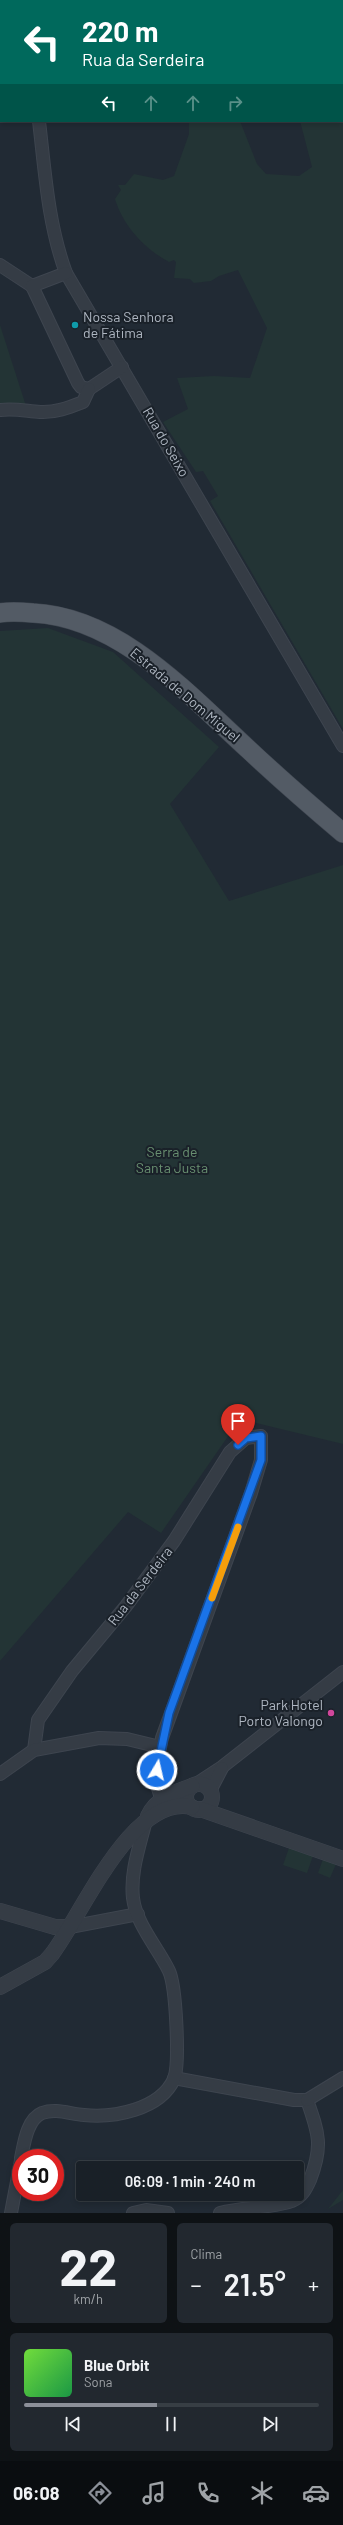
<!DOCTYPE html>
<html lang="pt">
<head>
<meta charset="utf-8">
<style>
	:root { --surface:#192027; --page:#22282f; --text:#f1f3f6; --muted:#9fa3a7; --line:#373e44; --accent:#8c9099 }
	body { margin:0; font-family:Barlow,sans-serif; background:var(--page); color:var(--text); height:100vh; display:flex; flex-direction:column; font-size:15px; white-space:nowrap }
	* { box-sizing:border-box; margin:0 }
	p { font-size:13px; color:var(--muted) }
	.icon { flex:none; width:22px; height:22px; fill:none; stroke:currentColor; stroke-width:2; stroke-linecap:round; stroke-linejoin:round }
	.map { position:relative; height:2213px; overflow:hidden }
	.details { display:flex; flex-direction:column; gap:10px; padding:10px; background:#0e1215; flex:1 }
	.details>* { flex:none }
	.hud { position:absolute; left:0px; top:0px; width:343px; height:122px; box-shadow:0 2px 6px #0003,0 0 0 1px var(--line); background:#00695c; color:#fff; overflow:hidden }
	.speed { position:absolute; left:12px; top:2149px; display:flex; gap:8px; font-size:20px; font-weight:700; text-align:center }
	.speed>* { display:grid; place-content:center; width:52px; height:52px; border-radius:50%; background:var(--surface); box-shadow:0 2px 6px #0003,0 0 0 1px var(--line); line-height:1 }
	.speed .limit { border:6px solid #d22; background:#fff; color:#111 }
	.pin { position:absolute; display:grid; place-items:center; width:34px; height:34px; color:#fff; margin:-41px -17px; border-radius:50% 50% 50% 0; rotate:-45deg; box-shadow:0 0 4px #0007 }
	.pin .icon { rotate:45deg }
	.me { position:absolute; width:44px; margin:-22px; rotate:9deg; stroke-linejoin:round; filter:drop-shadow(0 0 3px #0008) }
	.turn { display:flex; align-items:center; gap:14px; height:84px; padding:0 16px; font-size:18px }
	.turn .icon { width:52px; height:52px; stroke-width:2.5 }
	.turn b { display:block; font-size:28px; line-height:34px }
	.lanes { display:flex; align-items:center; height:38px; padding:0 16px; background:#0003; justify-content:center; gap:20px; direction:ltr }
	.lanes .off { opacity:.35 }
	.big { font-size:30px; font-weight:600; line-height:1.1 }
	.details .widget { flex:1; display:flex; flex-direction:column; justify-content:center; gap:6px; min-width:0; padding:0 14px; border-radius:6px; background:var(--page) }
	.details .dial { align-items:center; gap:0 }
	.dial b { font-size:52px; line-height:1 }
	.song { display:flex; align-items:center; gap:12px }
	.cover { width:48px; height:48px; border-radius:6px; background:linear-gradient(135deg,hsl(100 70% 55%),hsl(140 70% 35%)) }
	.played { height:4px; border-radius:2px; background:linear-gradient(90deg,var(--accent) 45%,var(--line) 45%) }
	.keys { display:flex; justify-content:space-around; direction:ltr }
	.heat { display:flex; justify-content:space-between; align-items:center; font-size:22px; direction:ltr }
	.details .tiles { flex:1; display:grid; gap:10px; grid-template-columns:1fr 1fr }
	.widget:last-child { grid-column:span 2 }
	.trip { position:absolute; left:76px; top:2161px; width:228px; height:40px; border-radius:4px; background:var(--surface); box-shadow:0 2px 6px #0003,0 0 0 1px var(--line); font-weight:600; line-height:40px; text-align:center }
	.tab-bar { display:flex; height:64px; justify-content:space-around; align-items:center; background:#0a0d10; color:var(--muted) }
	.tab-bar .icon { width:28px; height:28px }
	.tab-bar .current { color:var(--accent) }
	.tab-bar b { font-size:18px; color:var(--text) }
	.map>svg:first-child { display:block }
	.green { fill:#233435 }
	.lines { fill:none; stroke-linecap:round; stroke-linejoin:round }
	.minor-casing { stroke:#3e454f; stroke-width:14 }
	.tertiary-casing { stroke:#3e454f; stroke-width:16 }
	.primary-casing { stroke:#3e454f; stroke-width:20 }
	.minor { stroke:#353c45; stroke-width:12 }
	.tertiary { stroke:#353c45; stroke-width:15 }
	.primary { stroke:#535b65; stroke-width:19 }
	.route-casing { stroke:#114b97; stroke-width:10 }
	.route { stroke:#1a73e8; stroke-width:7 }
	.slow { stroke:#f59e0b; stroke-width:7 }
	.culture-dot { fill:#0f9aa8; stroke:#1a2129; stroke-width:1.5 }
	.hotel-dot { fill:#d1479c; stroke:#1a2129; stroke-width:1.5 }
	.labels { text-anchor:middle; stroke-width:4; stroke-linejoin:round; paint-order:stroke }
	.poi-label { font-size:14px; fill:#afb7c2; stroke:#1a2129; text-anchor:start }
	.street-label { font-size:14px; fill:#afb7c2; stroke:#1a2129 }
	.park-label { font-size:14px; fill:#699071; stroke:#1a2129 }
</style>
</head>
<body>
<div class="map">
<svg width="343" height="2213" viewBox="0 0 343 2213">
	<rect width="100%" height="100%" fill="#212a34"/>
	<g class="green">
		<path d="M 322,0 L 343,0 L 343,729 L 210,501 L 218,496 L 203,471 L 196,472 L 163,422 L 188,409 L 177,378 L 214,376 L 250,378 L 267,328 L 238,270 L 219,276 L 211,281 L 194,283 L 190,279 L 174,278 L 176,262 L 174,260 L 169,262 C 145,249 123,226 115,199 L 121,190 L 118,185 L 125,185 L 134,174 L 163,180 L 174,176 L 189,134 L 189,121 L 240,121 L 257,164 L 266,174 L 299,176 L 312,167 L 300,121 L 342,121 L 342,1 Z"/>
		<path d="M 0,325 L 26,406 L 0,405 Z"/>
		<path d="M 48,628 L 113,652 L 219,747 L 170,804 L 229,901 L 343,865 L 343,1444 L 240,1419 L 161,1533 L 128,1512 L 0,1661 L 0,631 Z"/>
		<path d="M 290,1845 L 314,1853 L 307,1873 L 283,1865 Z"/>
		<path d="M 323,1859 L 336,1864 L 330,1878 L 318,1873 Z"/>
		<path d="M 343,2190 L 343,2200 L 328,2209 Z"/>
	</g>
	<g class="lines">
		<g class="minor-casing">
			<g id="minor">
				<path d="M 26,0 L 26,1"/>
				<path d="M 39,121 C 45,172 48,224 66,273 L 343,746"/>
				<path d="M 0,265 L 32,286"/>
				<path d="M 66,273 L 32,286 L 78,383 L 81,387 L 89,389 L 122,367"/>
				<path d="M 0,410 C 14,408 26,411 40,412 C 55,413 70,407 83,402 L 89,389"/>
				<path d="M 34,1750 L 38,1720 L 72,1671 L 126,1606 L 174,1541 L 230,1452 L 246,1438 L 261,1436 L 261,1460 L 251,1493 L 162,1738 C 158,1758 152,1780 162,1799"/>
				<path d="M 0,1774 L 34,1750 L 99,1738 L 127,1739 L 160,1747"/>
				<path d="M 196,1784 L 222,1767 L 343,1672"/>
				<path d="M 210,1791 L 222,1768"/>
				<path d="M 70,1927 L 138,1914"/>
				<path d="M 174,2078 L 294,2100 L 307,2100 C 319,2134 323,2146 310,2180 C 306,2189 302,2197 292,2201 C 273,2208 242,2207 220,2213"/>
				<path d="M 307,2100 L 343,2078"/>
				<path d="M 21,2158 C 24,2144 27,2119 42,2113 C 56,2108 70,2114 84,2115 C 113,2118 160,2110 174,2079 C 180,2063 176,1986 169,1971 C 158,1948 136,1924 133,1898 C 130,1872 140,1845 146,1820"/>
				<path d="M 11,2213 L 21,2160"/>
				<path d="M 133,2213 L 146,2210 L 168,2213"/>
			</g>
		</g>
		<g class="tertiary-casing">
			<g id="tertiary">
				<circle cx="199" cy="1797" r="13"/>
				<path d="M 200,1809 L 343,1859"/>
				<path d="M 148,1816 C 157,1798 174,1792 192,1786"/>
				<path d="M 0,1911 L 55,1927 L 70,1927"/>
				<path d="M 0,1987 L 45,1962 L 52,1954 C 82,1915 132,1793 192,1807"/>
			</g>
		</g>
		<g class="primary-casing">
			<path id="primary" d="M 0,613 C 11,611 22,612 33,613 C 119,617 188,694 248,749 C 279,778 311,806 343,833"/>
		</g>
		<use href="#minor" class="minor"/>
		<use href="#tertiary" class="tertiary"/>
		<use href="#primary" class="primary"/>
	</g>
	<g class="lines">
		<g class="route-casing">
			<path id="route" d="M 157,1770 L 169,1713 L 261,1460 L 261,1436 L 246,1438 L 238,1445"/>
		</g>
		<use href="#route" class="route"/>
		<path class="slow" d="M 212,1598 L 238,1527"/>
	</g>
	<circle class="culture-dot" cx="75" cy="325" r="4"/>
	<circle class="hotel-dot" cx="331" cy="1713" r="4"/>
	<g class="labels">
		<g class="poi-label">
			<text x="83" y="322">Nossa Senhora<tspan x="83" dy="16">de Fátima</tspan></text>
			<text x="323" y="1710" text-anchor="end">Park Hotel<tspan x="323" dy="16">Porto Valongo</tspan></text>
		</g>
		<g class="street-label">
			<text transform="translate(166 442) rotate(60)" y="5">Rua do Seixo</text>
			<text transform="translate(185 695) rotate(40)" y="5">Estrada de Dom Miguel</text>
			<text transform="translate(140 1586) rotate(-52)" y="5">Rua da Serdeira</text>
		</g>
		<g class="park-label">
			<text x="172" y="1157">Serra de<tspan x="172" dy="16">Santa Justa</tspan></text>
		</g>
	</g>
</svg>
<div class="speed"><div class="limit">30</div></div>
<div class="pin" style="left:238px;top:1445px;background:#d93025"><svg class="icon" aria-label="arrive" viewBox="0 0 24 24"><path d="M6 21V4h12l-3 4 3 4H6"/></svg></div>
<svg class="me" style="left:157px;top:1770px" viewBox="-20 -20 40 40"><circle r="17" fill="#1a73e8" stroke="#fff" stroke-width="3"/><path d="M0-11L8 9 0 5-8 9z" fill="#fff"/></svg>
<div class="trip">06:09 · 1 min · 240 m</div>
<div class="hud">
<div class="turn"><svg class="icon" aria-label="left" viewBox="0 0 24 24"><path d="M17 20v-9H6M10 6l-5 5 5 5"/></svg><div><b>220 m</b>Rua da Serdeira</div></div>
<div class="lanes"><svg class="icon" aria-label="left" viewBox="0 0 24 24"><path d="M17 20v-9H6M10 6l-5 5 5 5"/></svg><svg class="icon off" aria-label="ahead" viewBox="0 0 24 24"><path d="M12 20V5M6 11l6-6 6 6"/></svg><svg class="icon off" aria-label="ahead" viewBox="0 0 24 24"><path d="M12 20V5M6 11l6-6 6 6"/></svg><svg class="icon off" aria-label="right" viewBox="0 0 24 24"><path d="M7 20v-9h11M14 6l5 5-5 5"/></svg></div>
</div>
</div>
<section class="details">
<div class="tiles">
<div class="widget dial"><b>22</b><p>km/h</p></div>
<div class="widget"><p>Clima</p>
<div class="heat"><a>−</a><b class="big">21.5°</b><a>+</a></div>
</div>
<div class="widget">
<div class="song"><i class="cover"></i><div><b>Blue Orbit</b><p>Sona</p></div></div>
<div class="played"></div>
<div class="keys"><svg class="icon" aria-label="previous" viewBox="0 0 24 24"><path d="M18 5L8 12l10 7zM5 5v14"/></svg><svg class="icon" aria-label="pause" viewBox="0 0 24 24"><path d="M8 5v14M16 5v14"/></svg><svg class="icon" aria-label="next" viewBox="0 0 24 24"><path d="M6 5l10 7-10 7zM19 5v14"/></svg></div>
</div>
</div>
</section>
<nav class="tab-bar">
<b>06:08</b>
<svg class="icon current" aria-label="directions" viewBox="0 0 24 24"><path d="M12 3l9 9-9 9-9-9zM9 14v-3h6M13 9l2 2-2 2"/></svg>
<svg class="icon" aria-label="music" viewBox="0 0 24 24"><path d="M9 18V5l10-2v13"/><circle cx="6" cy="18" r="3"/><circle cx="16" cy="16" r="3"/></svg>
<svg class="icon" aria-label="phone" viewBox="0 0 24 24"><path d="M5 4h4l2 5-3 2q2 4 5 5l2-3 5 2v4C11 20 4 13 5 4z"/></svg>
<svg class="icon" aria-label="climate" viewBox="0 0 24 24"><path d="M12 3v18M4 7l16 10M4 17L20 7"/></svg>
<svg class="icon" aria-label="car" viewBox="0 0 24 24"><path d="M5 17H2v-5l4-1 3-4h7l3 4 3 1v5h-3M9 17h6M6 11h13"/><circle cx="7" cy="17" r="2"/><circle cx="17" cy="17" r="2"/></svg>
</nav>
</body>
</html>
